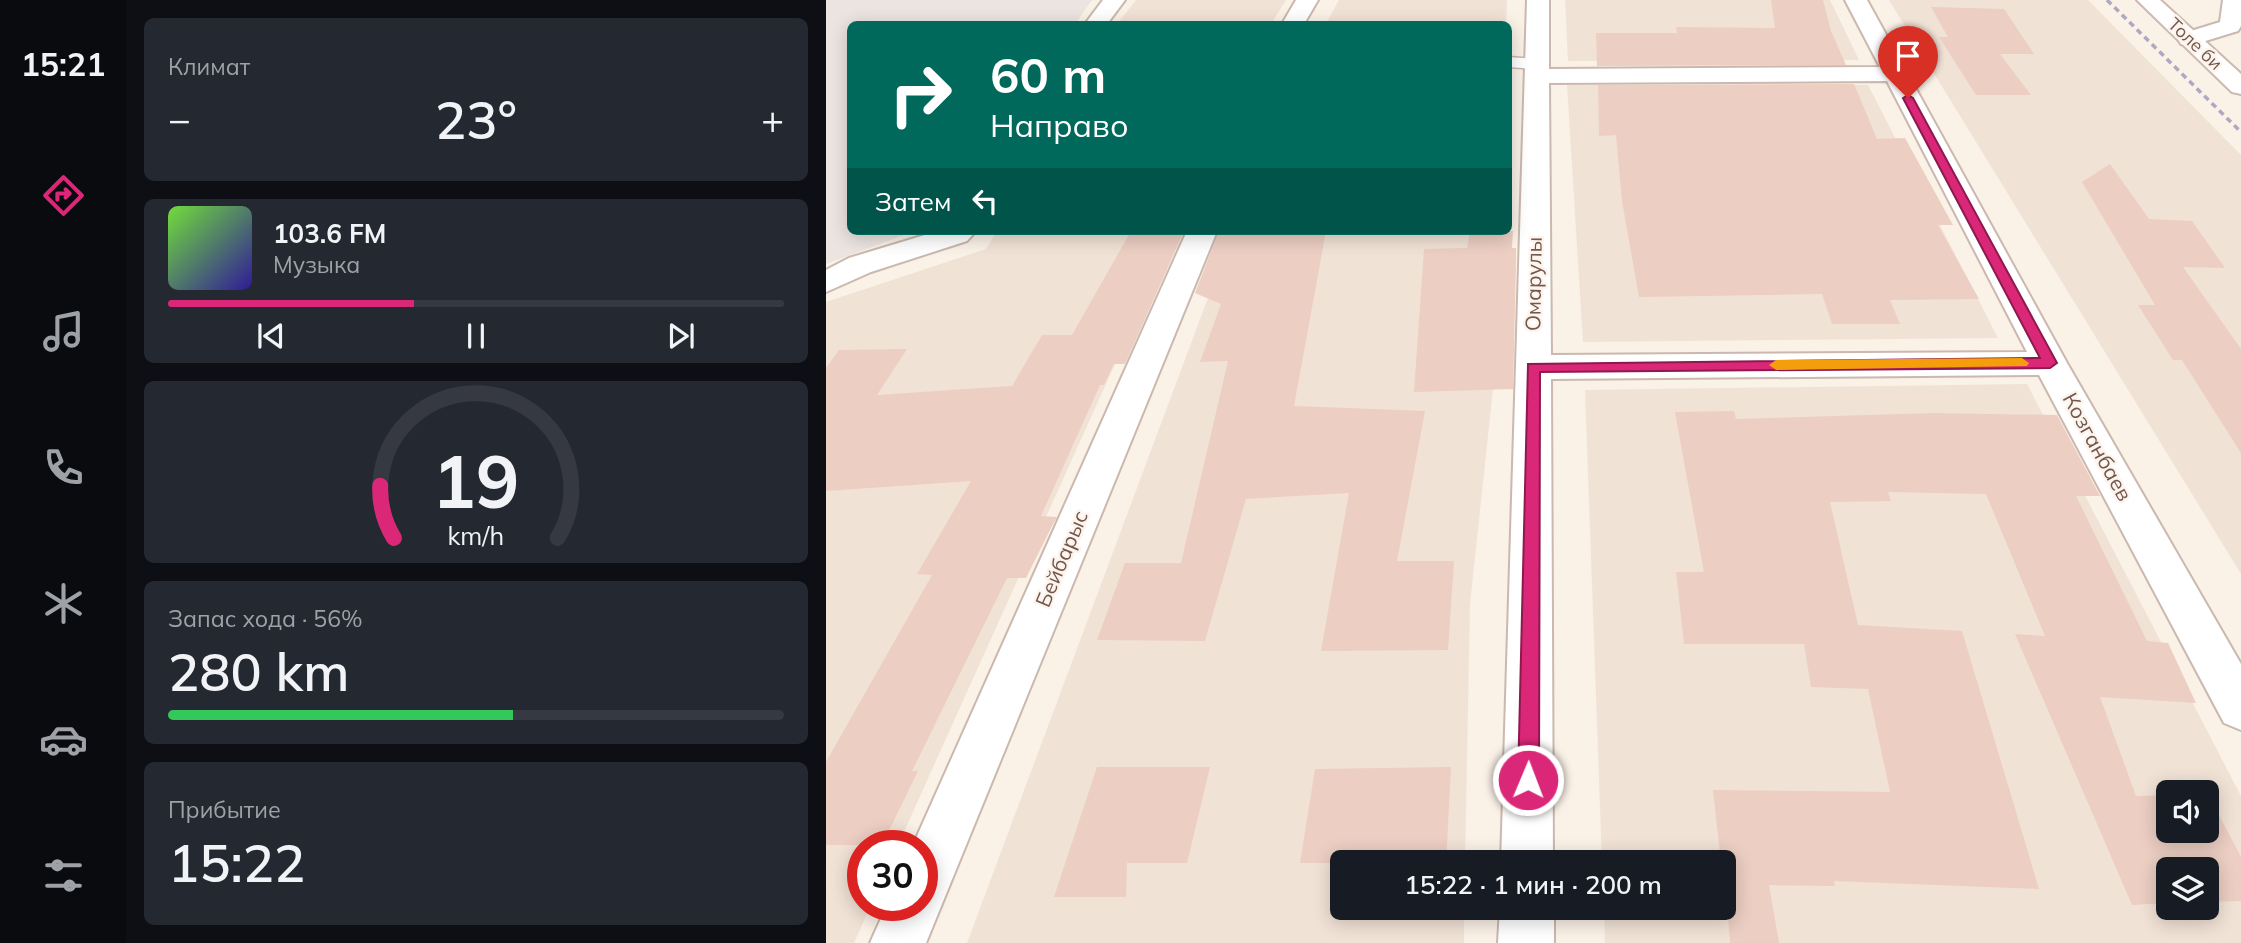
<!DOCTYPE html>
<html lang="ru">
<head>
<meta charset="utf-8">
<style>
	:root { --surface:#171b24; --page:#242831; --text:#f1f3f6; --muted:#9ea1a6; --line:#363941; --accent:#db2777 }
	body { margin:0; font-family:Mulish,sans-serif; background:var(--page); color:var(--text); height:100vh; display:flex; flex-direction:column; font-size:26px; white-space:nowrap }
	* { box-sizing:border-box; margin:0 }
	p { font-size:23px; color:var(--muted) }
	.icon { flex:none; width:38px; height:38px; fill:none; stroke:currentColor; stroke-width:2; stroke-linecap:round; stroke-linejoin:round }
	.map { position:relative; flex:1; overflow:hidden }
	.drawer { display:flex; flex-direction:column; gap:18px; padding:18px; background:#0d0f14; width:700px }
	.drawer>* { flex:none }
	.hud { position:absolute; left:21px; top:21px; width:665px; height:214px; border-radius:10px; box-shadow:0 4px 18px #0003; background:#00695c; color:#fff; overflow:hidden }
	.fabs { position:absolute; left:1330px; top:780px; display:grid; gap:14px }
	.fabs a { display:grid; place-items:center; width:63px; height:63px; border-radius:10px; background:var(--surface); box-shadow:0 4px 18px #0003; font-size:35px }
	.speed { position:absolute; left:21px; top:830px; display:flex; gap:14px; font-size:35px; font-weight:700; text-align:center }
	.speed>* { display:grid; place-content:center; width:91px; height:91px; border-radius:50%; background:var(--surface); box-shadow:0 4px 18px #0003; line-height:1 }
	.speed .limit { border:10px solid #d22; background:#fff; color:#111 }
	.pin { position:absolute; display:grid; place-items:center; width:60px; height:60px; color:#fff; margin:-72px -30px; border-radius:50% 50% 50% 0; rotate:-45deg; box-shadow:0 0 7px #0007 }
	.pin .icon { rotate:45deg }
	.me { position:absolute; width:77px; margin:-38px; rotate:1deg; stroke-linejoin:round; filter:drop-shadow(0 0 5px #0008) }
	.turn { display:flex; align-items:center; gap:24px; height:147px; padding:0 28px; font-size:32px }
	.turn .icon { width:91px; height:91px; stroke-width:2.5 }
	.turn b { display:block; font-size:49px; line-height:60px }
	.then { display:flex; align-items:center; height:66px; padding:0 28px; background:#0003; gap:14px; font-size:26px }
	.big { font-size:52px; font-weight:600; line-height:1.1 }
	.drawer .widget { flex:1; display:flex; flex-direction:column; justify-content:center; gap:10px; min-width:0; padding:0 24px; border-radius:10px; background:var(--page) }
	.drawer .dial { align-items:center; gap:0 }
	.dial svg { height:182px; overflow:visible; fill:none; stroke:var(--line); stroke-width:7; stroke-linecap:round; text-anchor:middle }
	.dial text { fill:var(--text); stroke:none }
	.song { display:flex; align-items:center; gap:21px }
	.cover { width:84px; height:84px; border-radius:10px; background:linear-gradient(135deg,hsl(100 70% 55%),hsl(250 70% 35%)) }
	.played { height:7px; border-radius:4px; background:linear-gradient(90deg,var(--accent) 40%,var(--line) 40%) }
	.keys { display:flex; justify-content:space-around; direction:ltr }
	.heat { display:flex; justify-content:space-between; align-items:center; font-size:38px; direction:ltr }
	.charge { height:10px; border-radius:5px; background:linear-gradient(90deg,#34c759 56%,var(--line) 0) }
	.trip { position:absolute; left:504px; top:850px; width:406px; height:70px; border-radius:10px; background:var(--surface); box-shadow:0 4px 18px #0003; font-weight:600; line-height:70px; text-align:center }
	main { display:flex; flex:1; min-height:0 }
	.dock { display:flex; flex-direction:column; width:126px; justify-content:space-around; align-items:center; background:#090b0e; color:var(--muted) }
	.dock .icon { width:49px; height:49px }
	.dock .active { color:var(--accent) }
	.dock b { font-size:32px; color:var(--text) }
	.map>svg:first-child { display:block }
	.residential { fill:#f1e2d6; fill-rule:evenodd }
	.industrial { fill:#ebe4e0 }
	.building { fill:#eccec2 }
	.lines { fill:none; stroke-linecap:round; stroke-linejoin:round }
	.lane-casing { stroke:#cbb8ae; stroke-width:3 }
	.street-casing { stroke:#cbb8ae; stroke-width:4 }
	.secondary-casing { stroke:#cfb9af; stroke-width:4 }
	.lane { fill:#fff; fill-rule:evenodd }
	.street { fill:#fff; fill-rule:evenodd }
	.secondary { fill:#fff; fill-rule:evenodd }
	.rail { stroke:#b2a7c2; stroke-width:3.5; stroke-dasharray:6 4.5; stroke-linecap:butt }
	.route { fill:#db2777; stroke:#8e194d; stroke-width:2 }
	.slow { fill:#f59e0b }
	.labels { text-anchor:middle; stroke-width:5; stroke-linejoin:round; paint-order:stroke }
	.far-street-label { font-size:18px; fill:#71574e; stroke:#fdf5ed }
	.street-label { font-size:21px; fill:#71574e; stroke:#fdf5ed }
</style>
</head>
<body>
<main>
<nav class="dock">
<b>15:21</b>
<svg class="icon active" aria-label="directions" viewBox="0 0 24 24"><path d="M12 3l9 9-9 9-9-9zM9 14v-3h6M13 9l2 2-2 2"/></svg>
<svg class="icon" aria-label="music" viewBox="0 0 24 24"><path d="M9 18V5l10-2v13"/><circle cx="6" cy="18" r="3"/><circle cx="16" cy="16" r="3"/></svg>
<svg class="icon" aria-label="phone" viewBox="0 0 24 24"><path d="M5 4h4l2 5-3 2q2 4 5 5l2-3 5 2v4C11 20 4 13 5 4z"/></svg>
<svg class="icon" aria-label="climate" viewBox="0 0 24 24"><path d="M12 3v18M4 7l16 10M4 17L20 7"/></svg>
<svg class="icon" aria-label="car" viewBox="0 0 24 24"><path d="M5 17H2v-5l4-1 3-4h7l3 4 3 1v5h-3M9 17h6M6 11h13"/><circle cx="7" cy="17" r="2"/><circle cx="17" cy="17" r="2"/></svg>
<svg class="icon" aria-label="filters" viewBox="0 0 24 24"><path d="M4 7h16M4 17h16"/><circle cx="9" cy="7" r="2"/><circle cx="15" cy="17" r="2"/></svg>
</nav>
<section class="drawer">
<div class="widget"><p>Климат</p>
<div class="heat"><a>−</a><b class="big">23°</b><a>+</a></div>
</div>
<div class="widget">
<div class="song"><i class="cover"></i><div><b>103.6 FM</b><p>Музыка</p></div></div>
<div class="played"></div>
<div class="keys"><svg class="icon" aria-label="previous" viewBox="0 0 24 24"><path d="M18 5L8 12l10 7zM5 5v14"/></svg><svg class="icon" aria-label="pause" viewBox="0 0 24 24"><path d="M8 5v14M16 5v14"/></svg><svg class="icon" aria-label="next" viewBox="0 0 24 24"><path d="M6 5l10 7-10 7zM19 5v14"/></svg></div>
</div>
<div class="widget dial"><svg viewBox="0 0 100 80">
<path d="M14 69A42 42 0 1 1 86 69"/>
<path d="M14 69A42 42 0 0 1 8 46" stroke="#db2777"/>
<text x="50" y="56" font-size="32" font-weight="700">19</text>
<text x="50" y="72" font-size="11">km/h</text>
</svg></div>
<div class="widget"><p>Запас хода · 56%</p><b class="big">280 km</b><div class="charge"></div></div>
<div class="widget"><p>Прибытие</p><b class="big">15:22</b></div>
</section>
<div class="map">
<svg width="1415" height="943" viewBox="0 0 1415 943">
	<rect width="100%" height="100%" fill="#faf1e7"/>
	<g class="residential">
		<path d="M 310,0 L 460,0 L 445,24 L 291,24 Z"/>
		<path d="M 513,0 L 681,0 L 680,24 L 500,24 Z"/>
		<path d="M 739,0 L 1004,0 L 1033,60 L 742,61 Z"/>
		<path d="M 1063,0 L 1262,0 L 1415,155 L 1415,574 Z"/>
		<path d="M 741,85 L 1042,85 L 1172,338 L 757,342 Z"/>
		<path d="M 171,231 L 349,231 L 72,845 L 37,845 L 37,905 L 45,905 L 28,943 L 0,943 L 0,302 L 160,249 Z"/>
		<path d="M 407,231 L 673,231 L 667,389 L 644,604 L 639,863 L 516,863 L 516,908 L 638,908 L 638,943 L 141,943 Z"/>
		<path d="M 1201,384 L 1415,796 L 1415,943 L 779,943 L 778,908 L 898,908 L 898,863 L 776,863 L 759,390 ZM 1342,793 L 1381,793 L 1381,831 L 1342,831 ZM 1342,870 L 1381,870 L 1381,908 L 1342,908 Z"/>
	</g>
	<path class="industrial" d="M 0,0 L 266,0 L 249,24 L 24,24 L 24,231 L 89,231 L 0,264 Z"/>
	<g class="building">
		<path d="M 945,0 L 997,0 L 1005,31 L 1020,65 L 771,66 L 770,33 L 851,33 L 850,27 L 949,28 Z"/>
		<path d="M 1105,7 L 1178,9 L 1208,54 L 1174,54 L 1205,95 L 1150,95 L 1113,37 L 1122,37 Z"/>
		<path d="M 1028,84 L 1051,139 L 1079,138 L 1127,225 L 1112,225 L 1153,299 L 1064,300 L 1074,324 L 1006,324 L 996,294 L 813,297 L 796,201 L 790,135 L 773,136 L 772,85 Z"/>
		<path d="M 1284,164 L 1323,219 L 1366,221 L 1399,268 L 1357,267 L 1415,349 L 1415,453 L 1356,360 L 1347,360 L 1312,305 L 1329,305 L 1256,182 Z"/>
		<path d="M 305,231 L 358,231 L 299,364 L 288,364 L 278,385 L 274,385 L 215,516 L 231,517 L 226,526 L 200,578 L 181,578 L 86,771 L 92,771 L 56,845 L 0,845 L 0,762 L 106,575 L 91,574 L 145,481 L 0,491 L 0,368 L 13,350 L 81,349 L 51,395 L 186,386 L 216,335 L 246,335 Z"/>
		<path d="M 393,231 L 500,231 L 468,406 L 599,411 L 571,561 L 628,561 L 622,650 L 495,651 L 523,493 L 420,499 L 379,641 L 271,640 L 299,563 L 355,563 L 402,361 L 374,362 L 395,304 L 369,293 Z"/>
		<path d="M 644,231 L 687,231 L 686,248 L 690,248 L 690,262 L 687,389 L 588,392 L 598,249 L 641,248 Z"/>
		<path d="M 908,411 L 910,419 L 1107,413 L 1231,415 L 1274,496 L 1250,496 L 1321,641 L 1342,643 L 1370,703 L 1274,697 L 1310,796 L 1342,795 L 1342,831 L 1381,831 L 1382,794 L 1415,857 L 1415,901 L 1381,902 L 1381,870 L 1342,870 L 1342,903 L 1306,905 L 1189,634 L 1219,636 L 1160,494 L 1062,492 L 1065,501 L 1004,502 L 1032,625 L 1136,631 L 1213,889 L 1008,881 L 1009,886 L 943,885 L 953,943 L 904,943 L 898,863 L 895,863 L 887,790 L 1064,792 L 1042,689 L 985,687 L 978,644 L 858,644 L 850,572 L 878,572 L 849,412 Z"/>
		<path d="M 271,767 L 384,767 L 361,863 L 301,863 L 300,897 L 228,897 Z"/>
		<path d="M 625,767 L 620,863 L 474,863 L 489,769 Z"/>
	</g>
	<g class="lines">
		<g class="lane-casing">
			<path id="lane" d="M 682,57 L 711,59 L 720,64 L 711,69 L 682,67 Z"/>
		</g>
		<g class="street-casing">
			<g id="street">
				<path d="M 277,0 L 299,0 L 281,24 L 259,24 Z"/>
				<path d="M 470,0 L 492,0 L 478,24 L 456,24 Z"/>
				<path d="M 701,0 L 723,0 L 723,69 L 1054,67 L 1019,0 L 1041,0 L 1241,363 L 1415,664 L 1415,730 L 1398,723 L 1213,375 L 725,379 L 727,863 L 675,863 ZM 1061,81 L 1201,352 L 725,355 L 723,83 Z"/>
				<path d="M 1397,0 L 1415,0 L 1415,26 L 1412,31 L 1363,46 L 1355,44 L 1352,39 L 1355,34 L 1394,22 Z"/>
				<path d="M 112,231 L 150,231 L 141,241 L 45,272 L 0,292 L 0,270 L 23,258 Z"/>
				<path d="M 361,231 L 391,231 L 100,943 L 44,943 L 61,905 L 96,905 L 96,845 L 87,845 Z"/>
				<path d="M 674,908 L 728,908 L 728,943 L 672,943 Z"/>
			</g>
		</g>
		<g class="secondary-casing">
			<path id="secondary" d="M 1311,0 L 1334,0 L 1415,74 L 1415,94 L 1406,92 Z"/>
		</g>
		<use href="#lane" class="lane"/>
		<use href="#street" class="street"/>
		<use href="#secondary" class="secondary"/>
		<path class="rail" d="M 1281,0 L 1415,132"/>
	</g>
	<path class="route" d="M 1082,95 L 1087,98 L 1231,363 L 1224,368 L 714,372 L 713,780 L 710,787 L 702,790 L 695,787 L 692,780 L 702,364 L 1214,358 L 1077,98 Z"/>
	<path class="slow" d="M 1196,358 L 1203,363 L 1201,366 L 950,370 L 943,365 L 950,360 Z"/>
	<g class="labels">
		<g class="far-street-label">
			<text transform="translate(1369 44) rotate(43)" y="6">Толе би</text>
		</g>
		<g class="street-label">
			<text transform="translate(708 284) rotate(-89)" y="7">Омарулы</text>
			<text transform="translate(1271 447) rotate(61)" y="7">Козганбаев</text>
			<text transform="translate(236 559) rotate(-67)" y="7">Бейбарыс</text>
		</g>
	</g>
</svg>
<div class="fabs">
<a><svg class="icon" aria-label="sound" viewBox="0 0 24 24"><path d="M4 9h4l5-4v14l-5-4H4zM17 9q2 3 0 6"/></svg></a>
<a><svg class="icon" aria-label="layers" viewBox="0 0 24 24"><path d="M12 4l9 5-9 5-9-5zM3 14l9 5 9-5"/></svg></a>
</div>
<div class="speed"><div class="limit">30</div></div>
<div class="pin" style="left:1082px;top:98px;background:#d93025"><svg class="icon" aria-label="arrive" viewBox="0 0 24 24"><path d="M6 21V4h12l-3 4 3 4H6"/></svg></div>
<svg class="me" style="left:702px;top:780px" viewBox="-20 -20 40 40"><circle r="17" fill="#db2777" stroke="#fff" stroke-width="3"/><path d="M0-11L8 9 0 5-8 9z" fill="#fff"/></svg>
<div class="trip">15:22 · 1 мин · 200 m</div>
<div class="hud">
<div class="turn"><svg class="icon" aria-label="right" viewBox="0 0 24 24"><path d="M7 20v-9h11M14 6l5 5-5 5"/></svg><div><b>60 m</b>Направо</div></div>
<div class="then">Затем<svg class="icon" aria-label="left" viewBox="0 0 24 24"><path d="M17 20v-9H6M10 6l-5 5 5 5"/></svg></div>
</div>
</div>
</main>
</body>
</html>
